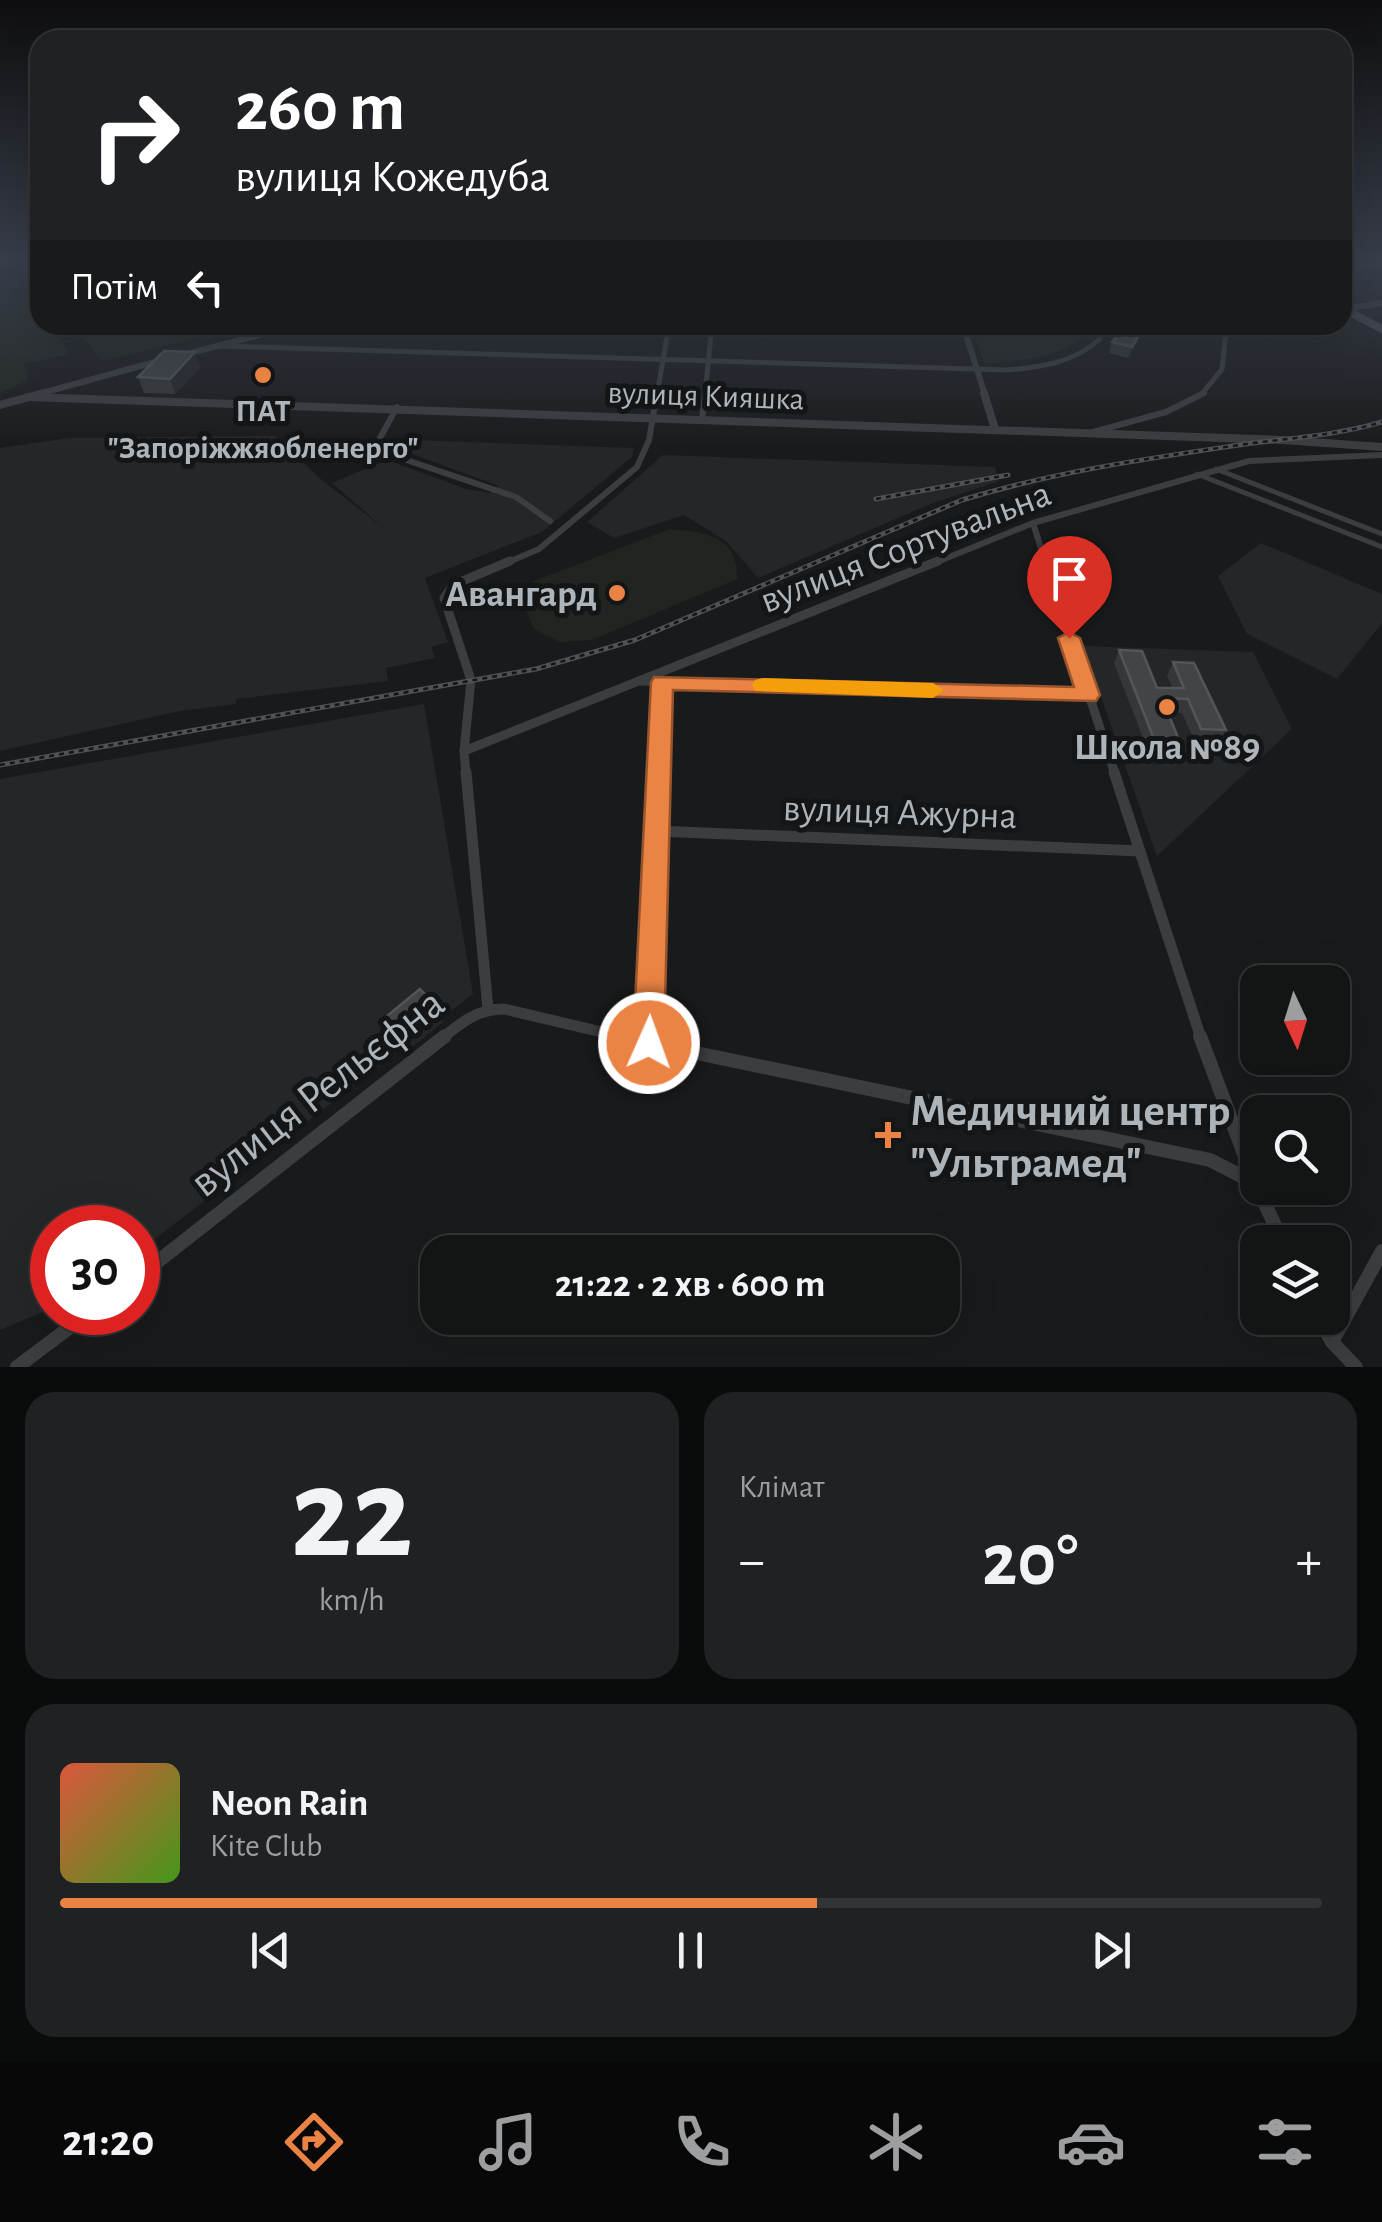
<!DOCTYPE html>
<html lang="uk">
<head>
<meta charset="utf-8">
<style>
	:root { --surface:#131414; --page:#202122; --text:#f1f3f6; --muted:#9d9ea0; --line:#323334; --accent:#ea8343 }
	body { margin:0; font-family:"Alegreya Sans",sans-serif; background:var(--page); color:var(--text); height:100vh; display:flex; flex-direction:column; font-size:38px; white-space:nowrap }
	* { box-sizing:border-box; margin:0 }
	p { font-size:32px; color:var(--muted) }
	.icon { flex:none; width:55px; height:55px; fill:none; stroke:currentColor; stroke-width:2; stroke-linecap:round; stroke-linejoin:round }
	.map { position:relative; height:1367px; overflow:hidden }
	.side { display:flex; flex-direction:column; gap:25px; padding:25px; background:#0a0b0b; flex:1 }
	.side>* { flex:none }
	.banner { position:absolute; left:30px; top:30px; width:1322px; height:305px; border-radius:30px; box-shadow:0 10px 40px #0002,0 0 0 2px var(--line); background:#202124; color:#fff; overflow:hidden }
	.needle { width:65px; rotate:176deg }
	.tools { position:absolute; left:1240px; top:965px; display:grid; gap:20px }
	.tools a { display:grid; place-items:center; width:110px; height:110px; border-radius:20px; background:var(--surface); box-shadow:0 10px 40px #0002,0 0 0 2px var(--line); font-size:50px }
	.speed { position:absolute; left:30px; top:1205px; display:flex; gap:20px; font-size:50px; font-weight:700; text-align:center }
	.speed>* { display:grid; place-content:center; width:130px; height:130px; border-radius:50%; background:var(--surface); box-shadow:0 10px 40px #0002,0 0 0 2px var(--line); line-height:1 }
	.speed .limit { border:15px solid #d22; background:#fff; color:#111 }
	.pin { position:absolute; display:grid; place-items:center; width:85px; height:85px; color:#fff; margin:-102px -42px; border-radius:50% 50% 50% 0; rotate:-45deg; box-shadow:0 0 10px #0007 }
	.pin .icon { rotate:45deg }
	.me { position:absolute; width:110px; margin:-55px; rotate:2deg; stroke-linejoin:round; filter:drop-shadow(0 0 8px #0008) }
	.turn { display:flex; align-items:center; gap:35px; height:210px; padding:0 40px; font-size:45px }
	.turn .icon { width:130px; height:130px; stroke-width:2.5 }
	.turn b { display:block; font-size:70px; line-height:85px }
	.then { display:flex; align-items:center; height:95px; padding:0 40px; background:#0003; gap:20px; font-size:38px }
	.big { font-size:75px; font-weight:700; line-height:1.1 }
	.side .widget { flex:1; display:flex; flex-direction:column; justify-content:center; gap:15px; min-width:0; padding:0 35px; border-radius:30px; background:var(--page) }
	.side .dial { align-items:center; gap:0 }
	.dial b { font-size:130px; line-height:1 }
	.song { display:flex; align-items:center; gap:30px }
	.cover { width:120px; height:120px; border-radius:15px; background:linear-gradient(135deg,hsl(10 70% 55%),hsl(100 70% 35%)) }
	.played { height:10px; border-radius:5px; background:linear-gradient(90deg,var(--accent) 60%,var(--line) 60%) }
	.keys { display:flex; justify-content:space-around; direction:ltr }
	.heat { display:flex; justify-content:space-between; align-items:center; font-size:55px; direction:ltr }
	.side .tiles { flex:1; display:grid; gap:25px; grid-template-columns:1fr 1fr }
	.widget:last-child { grid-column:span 2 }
	.trip { position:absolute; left:420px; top:1235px; width:540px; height:100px; border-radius:30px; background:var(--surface); box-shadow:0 10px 40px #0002,0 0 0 2px var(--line); font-weight:700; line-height:100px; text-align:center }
	.tab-bar { display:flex; height:160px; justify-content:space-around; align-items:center; background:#080808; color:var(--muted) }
	.tab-bar .icon { width:70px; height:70px }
	.tab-bar .on { color:var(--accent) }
	.tab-bar b { font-size:45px; color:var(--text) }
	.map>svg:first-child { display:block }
	.built { fill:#252628 }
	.green { fill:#20261f }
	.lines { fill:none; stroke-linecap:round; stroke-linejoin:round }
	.pedestrian { stroke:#3b3d40; stroke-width:5 }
	.minor-far4 { stroke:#3b3d40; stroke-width:5 }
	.minor-far3 { stroke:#3b3d40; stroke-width:6 }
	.minor-far2 { stroke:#3b3d40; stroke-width:9 }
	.minor-far1 { stroke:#3b3d40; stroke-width:11 }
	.minor { stroke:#3b3d40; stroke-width:14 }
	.tertiary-far1 { stroke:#3b3d40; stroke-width:6 }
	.tertiary { stroke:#3b3d40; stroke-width:8 }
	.secondary { stroke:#494d50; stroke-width:8 }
	.rail-casing { stroke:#4e5255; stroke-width:5 }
	.rail { stroke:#141517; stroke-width:2.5; stroke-dasharray:5; stroke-linecap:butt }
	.wall { fill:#353739 }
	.shaded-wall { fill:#242527 }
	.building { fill:#424447; stroke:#535659; stroke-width:2.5 }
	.route { fill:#ea8343; stroke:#98552c; stroke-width:2.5 }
	.slow { fill:#f59e0b }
	.poi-dot { fill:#ea8343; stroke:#141517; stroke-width:4 }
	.labels { text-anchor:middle; stroke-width:10; stroke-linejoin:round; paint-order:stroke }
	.far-street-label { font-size:32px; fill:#adb5ba; stroke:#141517 }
	.far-poi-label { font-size:32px; font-weight:bold; fill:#adb5ba; stroke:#141517 }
	.street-label { font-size:38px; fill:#adb5ba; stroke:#141517 }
	.poi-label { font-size:38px; font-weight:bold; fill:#adb5ba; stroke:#141517; text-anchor:end }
	.near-street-label { font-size:45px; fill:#adb5ba; stroke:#141517 }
	.near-poi-label { font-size:45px; font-weight:bold; fill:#adb5ba; stroke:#141517; text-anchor:start }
</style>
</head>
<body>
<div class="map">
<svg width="1382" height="1367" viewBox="0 0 1382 1367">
	<rect width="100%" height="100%" fill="#191a1b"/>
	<g class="built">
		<path d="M 275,436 L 323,481 L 384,528 L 332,483 L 387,460 L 466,489 L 489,493 L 499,486 L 382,443 L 384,439 L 634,448 L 632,457 L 542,532 L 425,578 L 448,642 L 431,647 L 435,658 L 386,668 L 388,681 L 236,699 L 236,704 L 180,711 L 0,751 L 0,448 L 69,438 Z"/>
		<path d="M 663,455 L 995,467 L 999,481 L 933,503 L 758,578 L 726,541 L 684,515 L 614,538 L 587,522 Z"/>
		<path d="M 1261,543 L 1382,594 L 1382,623 L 1337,679 L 1247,634 L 1218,576 Z"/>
		<path d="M 1083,646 L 1253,652 L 1292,729 L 1157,856 Z"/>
		<path d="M 424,704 L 473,994 L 138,1252 L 138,1228 L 52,1228 L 52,1308 L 0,1330 L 0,779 Z"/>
	</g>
	<g class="green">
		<path d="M 40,276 L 40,284 L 11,289 L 14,298 L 40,294 L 40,325 L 52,325 L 69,354 L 24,364 L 28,380 L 0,393 L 0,283 Z"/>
		<path d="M 72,325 L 250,325 L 102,361 Z"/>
		<path d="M 971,325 L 1086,325 L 1087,335 C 1055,359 1023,361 984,363 Z"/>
		<path d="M 670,529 C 705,532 738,536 737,579 L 592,640 L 560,642 L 534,629 L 524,605 L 534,581 Z"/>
	</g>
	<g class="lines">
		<g class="pedestrian">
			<path d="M 1216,469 L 1382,534"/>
			<path d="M 1197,474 L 1382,547"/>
		</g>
		<g class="minor-far4">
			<path d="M 1361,260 L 1382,269"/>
			<path d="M 1216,325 L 1238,334 L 1268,332 L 1268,325"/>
			<path d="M 221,346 L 1007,370 C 1042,367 1073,363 1100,339 L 1100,325"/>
			<path d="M 657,395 L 669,325"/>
			<path d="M 705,395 L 712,325"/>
			<path d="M 1201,395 L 1222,369 L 1226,331"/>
		</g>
		<g class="minor-far3">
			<path d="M 397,407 L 374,449 L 516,497 L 550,521"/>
			<path d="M 702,420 L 705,393"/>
			<path d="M 1093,432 L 1166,412 L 1204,393"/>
			<path d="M 1033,523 L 1046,564"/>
			<path d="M 504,564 L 539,549 L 637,467 L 649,440 L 657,393"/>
			<path d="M 932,564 L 1033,523 L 1249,461 L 1382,455"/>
		</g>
		<g class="minor-far2">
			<path d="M 1045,561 L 1115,774"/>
			<path d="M 641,681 L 1088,695"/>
			<path d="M 464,751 L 938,561"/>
			<path d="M 466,774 L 464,751 L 471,680 L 444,598 L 453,585 L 510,561"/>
			<path d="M 659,774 L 662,682"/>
		</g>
		<g class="minor-far1">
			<path d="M 466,772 L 488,1009"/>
			<path d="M 1114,772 L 1201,1038"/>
			<path d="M 657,831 L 1140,851"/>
			<path d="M 442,1038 C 462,1022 478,1009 504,1009 L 627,1038"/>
			<path d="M 649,1038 L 659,772"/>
		</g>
		<g class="minor">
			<path d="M 615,1036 L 1210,1160 L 1255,1183"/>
			<path d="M 1200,1036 L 1255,1183 L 1283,1242"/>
			<path d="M 649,1043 L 649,1036"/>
			<path d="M 138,1277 L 445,1036"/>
			<path d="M 1319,1318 L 1332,1342 L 1356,1367"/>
			<path d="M 1332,1342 L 1382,1251"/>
			<path d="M 17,1367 L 90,1312"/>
		</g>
		<g class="tertiary-far1">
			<path d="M 1344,309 L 1382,303"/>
			<path d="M 963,325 L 985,395"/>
			<path d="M 183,355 L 298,325"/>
			<path d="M 35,395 L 162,360"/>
		</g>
		<g class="tertiary">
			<path d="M 984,393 L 995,429"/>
			<path d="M 28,397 L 1283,440 L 1382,447"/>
			<path d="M 0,405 L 44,393"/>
		</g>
		<path class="secondary" d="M 1342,308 L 1382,329"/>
		<g class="rail-casing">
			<g id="rail">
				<path d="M 876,499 L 1008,475"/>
				<path d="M 0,765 L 536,669 L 635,640 L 962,500 C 1053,472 1145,459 1239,445 C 1287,438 1335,436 1382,422"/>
			</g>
		</g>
		<use href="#rail" class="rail"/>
	</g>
	<g class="wall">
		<path d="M 1119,333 L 1135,348 L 1128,358 L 1109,353 L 1112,342 Z"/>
		<path d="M 195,352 L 200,368 L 175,394 L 144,393 L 138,377 Z"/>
		<path d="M 1119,650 L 1157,688 L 1173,688 L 1167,676 L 1173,662 L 1226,730 L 1219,743 L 1195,742 L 1182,713 L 1167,712 L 1179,740 L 1173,754 L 1149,753 L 1114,663 Z"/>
		<path d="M 381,1021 L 443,1022 L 406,1051 L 386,1034 Z"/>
	</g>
	<g class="shaded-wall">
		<path d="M 1138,337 L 1135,348 L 1128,358 L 1132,347 Z"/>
		<path d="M 195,352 L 200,368 L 175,394 L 170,379 Z"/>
		<path d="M 439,1009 L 443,1022 L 406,1051 L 401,1038 Z"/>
	</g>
	<g class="building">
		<path d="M 1119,333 L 1138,337 L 1132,347 L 1112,342 Z"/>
		<path d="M 164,351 L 195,352 L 170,379 L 138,377 Z"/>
		<path d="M 1119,650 L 1142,651 L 1157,688 L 1184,688 L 1173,662 L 1194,663 L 1226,730 L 1201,729 L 1188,699 L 1162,698 L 1179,740 L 1154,739 Z"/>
		<path d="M 420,989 L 439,1009 L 401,1038 L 381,1021 Z"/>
	</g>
	<linearGradient id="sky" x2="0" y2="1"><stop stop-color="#0e0e0f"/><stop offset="0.58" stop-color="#383e4a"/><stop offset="1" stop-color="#383e4a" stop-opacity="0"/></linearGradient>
	<rect width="1382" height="451" fill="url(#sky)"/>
	<path class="route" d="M 1069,632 L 1080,638 L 1100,695 L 1096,701 L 673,690 L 664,1043 L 660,1053 L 649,1057 L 638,1053 L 633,1043 L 651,682 L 654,677 L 1074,687 L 1058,638 Z"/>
	<path class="slow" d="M 763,678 L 933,683 L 944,690 L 933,698 L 755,691 L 752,685 L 755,680 Z"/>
	<g class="poi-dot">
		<circle cx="263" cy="375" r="10"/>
		<circle cx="617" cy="593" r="10"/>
		<circle cx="1167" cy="707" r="10"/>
		<path d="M883 1120h10v10h10v10h-10v10h-10v-10h-10v-10h10z"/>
	</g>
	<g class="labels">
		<g class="far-street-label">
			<text transform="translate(706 395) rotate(2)" y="11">вулиця Кияшка</text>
		</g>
		<g class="far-poi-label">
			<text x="263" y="421">ПАТ<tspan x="263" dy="37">"Запоріжжяобленерго"</tspan></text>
		</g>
		<g class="street-label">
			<text transform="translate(905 546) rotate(-21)" y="13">вулиця Сортувальна</text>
			<text transform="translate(900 811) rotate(2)" y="13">вулиця Ажурна</text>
		</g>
		<g class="poi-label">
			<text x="597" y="606">Авангард</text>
			<text x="1167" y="759" text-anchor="middle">Школа №89</text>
		</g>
		<g class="near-street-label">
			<text transform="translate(316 1091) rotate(-38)" y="16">вулиця Рельєфна</text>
		</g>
		<g class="near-poi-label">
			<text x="910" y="1125">Медичний центр<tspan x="910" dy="52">"Ультрамед"</tspan></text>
		</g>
	</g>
</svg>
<div class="tools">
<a><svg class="needle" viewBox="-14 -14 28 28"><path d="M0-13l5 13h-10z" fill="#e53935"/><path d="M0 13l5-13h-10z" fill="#9d9ea0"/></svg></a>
<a><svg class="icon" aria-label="search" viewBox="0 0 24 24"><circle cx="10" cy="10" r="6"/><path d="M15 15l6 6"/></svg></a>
<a><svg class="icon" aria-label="layers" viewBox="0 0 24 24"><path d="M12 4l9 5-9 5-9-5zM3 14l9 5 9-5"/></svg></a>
</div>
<div class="speed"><div class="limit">30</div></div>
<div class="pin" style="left:1069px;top:638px;background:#d93025"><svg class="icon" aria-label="arrive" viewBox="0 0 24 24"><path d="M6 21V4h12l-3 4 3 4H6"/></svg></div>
<svg class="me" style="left:649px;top:1043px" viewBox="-20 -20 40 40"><circle r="17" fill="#ea8343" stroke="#fff" stroke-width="3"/><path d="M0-11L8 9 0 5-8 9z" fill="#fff"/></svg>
<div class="trip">21:22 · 2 хв · 600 m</div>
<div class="banner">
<div class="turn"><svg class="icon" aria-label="right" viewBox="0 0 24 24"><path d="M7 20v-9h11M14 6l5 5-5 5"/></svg><div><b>260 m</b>вулиця Кожедуба</div></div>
<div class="then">Потім<svg class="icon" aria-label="left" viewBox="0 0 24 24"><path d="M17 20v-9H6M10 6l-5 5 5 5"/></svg></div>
</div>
</div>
<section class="side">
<div class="tiles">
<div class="widget dial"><b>22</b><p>km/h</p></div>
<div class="widget"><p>Клімат</p>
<div class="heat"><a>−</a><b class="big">20°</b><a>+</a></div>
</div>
<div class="widget">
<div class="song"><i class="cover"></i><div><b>Neon Rain</b><p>Kite Club</p></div></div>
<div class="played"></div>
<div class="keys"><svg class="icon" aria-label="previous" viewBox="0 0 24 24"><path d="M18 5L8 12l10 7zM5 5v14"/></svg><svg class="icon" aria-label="pause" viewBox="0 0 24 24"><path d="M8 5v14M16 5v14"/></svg><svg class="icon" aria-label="next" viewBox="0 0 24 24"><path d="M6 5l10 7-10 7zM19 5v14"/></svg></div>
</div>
</div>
</section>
<nav class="tab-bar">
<b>21:20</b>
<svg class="icon on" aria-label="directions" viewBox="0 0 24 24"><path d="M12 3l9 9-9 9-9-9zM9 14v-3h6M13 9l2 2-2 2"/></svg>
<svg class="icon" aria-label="music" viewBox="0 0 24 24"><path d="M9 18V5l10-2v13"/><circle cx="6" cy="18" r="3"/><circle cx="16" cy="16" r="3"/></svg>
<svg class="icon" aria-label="phone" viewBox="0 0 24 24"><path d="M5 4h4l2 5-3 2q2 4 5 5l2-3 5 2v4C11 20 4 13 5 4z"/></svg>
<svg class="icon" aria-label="climate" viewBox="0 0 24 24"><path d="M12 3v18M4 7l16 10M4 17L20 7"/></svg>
<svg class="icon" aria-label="car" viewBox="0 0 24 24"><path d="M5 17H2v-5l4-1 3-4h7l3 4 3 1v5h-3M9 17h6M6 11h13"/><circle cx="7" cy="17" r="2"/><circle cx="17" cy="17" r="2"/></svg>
<svg class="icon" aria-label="filters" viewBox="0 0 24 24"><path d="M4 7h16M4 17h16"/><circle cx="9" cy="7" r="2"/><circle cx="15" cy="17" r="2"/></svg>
</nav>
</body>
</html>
